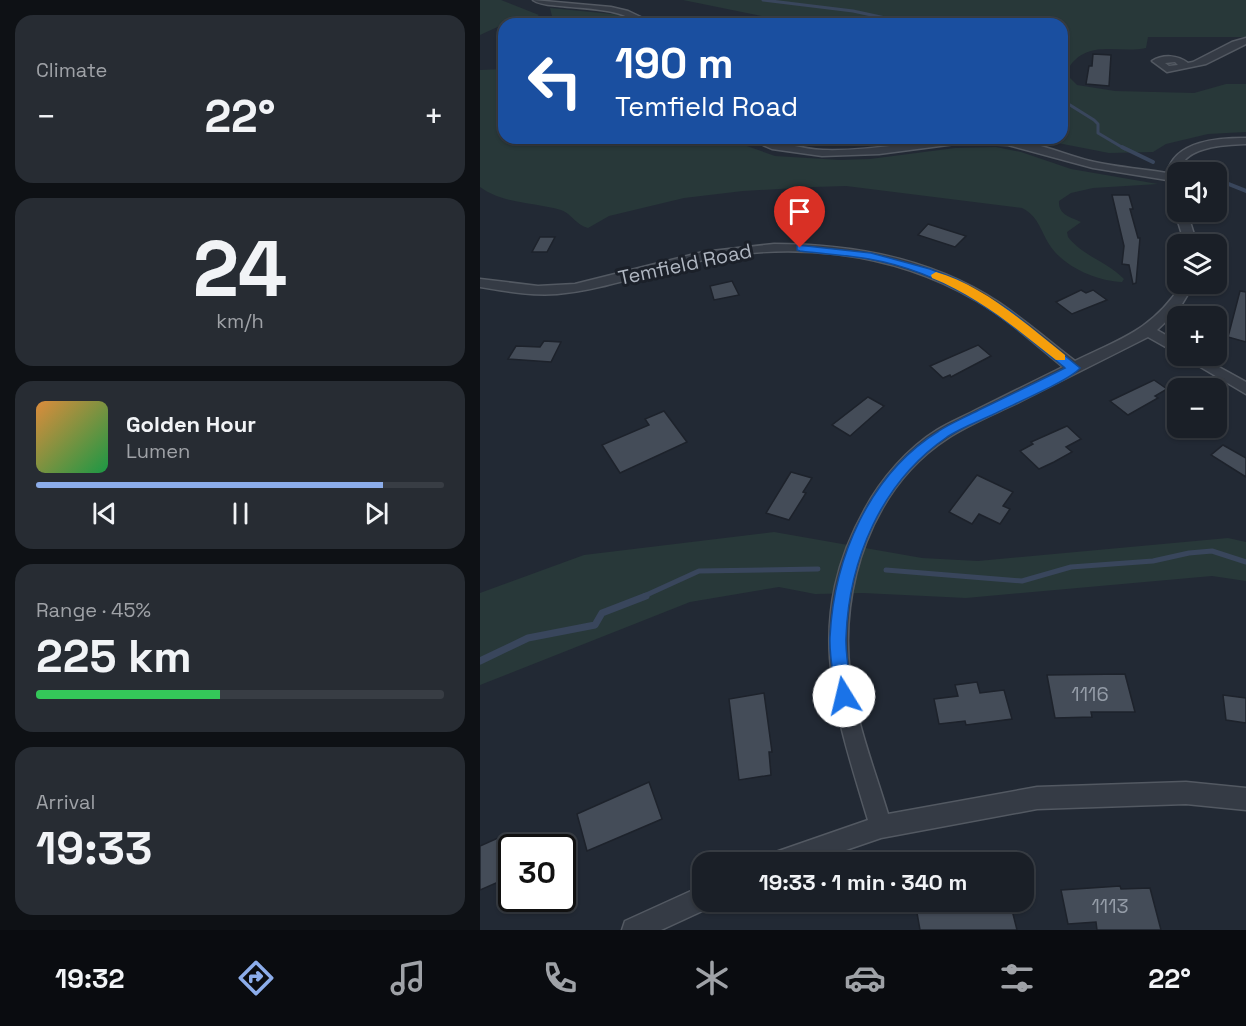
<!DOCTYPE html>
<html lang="en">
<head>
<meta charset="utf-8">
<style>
	:root { --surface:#1a1f27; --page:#272c33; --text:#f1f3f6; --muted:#9fa2a7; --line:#383d44; --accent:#8cadea }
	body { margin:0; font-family:"Space Grotesk",sans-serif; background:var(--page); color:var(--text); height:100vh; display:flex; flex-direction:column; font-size:22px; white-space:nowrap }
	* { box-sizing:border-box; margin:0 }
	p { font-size:20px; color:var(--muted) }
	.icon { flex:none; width:33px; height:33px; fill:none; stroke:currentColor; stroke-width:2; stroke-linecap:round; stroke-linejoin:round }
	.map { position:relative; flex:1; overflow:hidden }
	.drawer { display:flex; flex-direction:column; gap:15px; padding:15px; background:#0e1115; width:480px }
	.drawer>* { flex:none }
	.guide { position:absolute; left:18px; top:18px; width:570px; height:126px; border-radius:18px; box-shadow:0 2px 4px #0004,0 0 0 2px var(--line); background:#1a4fa0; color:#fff; overflow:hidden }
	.fabs { position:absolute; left:687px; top:162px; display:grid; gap:12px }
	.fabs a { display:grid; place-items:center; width:60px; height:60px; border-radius:12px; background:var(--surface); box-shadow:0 2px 4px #0004,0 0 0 2px var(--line); font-size:30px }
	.speed { position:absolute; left:18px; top:834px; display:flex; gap:12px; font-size:30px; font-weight:700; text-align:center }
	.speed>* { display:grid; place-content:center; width:78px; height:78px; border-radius:50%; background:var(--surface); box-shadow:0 2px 4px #0004,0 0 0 2px var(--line); line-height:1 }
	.speed .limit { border:3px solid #111; border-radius:9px; background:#fff; color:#111 }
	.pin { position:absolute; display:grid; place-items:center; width:51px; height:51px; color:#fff; margin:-62px -26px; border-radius:50% 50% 50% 0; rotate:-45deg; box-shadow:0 0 6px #0007 }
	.pin .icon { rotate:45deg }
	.me { position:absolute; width:66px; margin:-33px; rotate:351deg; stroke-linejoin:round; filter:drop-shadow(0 0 4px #0008) }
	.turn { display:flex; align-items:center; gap:21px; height:126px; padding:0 18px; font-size:27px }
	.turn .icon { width:78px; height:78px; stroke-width:2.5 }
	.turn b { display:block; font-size:42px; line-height:51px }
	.big { font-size:45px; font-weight:800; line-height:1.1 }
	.drawer .widget { flex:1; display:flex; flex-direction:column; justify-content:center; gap:9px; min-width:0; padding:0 21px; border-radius:18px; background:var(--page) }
	.drawer .dial { align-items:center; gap:0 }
	.dial b { font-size:78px; line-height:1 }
	.song { display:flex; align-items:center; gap:18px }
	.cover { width:72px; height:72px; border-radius:9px; background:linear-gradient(135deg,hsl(30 70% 55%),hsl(140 70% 35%)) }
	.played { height:6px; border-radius:3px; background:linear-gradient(90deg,var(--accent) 85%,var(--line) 85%) }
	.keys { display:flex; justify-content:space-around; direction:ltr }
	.heat { display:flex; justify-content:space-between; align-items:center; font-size:33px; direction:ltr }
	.charge { height:9px; border-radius:4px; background:linear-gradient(90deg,#34c759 45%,var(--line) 0) }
	.trip { position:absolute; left:212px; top:852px; width:342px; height:60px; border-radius:18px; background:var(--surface); box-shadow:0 2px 4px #0004,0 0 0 2px var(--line); font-weight:800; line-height:60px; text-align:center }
	.menu { display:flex; height:96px; justify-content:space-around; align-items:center; background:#0a0c10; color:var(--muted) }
	.menu .icon { width:42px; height:42px }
	.menu .active { color:var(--accent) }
	.menu b { font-size:27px; color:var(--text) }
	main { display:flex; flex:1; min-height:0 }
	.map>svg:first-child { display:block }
	.green { fill:#283839 }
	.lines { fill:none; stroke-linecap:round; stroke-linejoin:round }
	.stream-far3 { stroke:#39465c; stroke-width:3 }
	.stream-far2 { stroke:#39465c; stroke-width:4 }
	.stream-far1 { stroke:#39465c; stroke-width:5 }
	.stream { stroke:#39465c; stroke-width:7 }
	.building { fill:#444c58; stroke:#1d222b; stroke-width:1.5 }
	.minor-casing { stroke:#535962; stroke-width:3 }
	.minor { fill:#353b45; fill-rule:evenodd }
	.route { fill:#1a73e8; stroke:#114b97; stroke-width:1.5 }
	.slow { fill:#f59e0b }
	.labels { text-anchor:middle; stroke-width:6; stroke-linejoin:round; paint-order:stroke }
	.street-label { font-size:20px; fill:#afb6c1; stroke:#1b2029 }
	.near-number-label { font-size:20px; fill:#949ca7 }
</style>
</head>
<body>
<main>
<section class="drawer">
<div class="widget"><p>Climate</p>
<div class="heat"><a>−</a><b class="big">22°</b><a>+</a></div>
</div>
<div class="widget dial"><b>24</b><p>km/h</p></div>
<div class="widget">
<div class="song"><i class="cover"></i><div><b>Golden Hour</b><p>Lumen</p></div></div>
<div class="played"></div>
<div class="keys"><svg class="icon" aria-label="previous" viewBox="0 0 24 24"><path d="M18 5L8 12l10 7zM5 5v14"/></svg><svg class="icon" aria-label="pause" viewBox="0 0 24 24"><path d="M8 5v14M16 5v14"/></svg><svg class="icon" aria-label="next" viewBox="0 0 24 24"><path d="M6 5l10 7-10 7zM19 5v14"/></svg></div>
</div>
<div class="widget"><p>Range · 45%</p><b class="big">225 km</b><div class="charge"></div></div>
<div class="widget"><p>Arrival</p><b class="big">19:33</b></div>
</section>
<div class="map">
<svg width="766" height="930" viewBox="0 0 766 930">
	<rect width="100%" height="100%" fill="#222934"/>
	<g class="green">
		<path d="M 0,0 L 21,0 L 59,15 L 50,21 L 24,24 L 0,35 Z"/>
		<path d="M 203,0 L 766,0 L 766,37 L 668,37 L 666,48 C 640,54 609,39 590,66 L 589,77 L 597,85 L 635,91 L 714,93 L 746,84 L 766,84 L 766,132 L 728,134 L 686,144 L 673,152 L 629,153 L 552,138 L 582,138 L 582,24 L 321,24 Z"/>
		<path d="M 70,8 L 152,16 L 158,24 L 49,24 L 66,20 L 72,16 Z"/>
		<path d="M 24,69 L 24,138 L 244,138 L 295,156 L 360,160 L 390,159 L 475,148 L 516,147 L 541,152 L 591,169 L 678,184 L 613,188 L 591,193 L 579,201 C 578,215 591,217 601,222 L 587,232 L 588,237 C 604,257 628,262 644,279 L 642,282 C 617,281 583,267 569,244 C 560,229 558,216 542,208 L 366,186 L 333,187 L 263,191 L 204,198 L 129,216 L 108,228 C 96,225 92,214 81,210 C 55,202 23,204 0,187 L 0,70 Z"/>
		<path d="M 302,138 L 423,138 L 325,144 Z"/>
		<path d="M 294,532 L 442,558 L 498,561 L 748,538 L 766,542 L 766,581 L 732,576 L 486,598 L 383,593 L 335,594 L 299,587 L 210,602 L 0,685 L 0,593 L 104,555 Z"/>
	</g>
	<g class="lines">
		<g class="stream-far3">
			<path d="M 283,0 L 373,11 L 433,24"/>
			<path d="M 582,100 L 614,120 L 618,124 L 618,133 L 645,149"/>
		</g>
		<g class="stream-far2">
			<path d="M 642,147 L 673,162"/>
			<path d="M 736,179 L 766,191"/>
		</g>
		<g class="stream-far1">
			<path d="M 406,570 L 542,581 L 591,567 L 673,561 L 709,553 L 732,551 L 766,562"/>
			<path d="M 162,597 L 219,571 L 338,569"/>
		</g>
		<path class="stream" d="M 0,661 L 48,638 L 115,625 L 122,613 L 166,596"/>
	</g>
	<g class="building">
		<path d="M 613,54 L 631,55 L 629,86 L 606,84 L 609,66 L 612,66 Z"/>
		<path d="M 632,195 L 649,195 L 653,209 L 650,209 L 658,238 L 660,238 L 656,283 L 653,284 L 649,265 L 642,264 L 644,246 Z"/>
		<path d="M 448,224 L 486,236 L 475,247 L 438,235 Z"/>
		<path d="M 60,237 L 75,237 L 67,252 L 52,252 Z"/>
		<path d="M 252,281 L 259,295 L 234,300 L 230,286 Z"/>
		<path d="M 601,290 L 606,293 L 613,290 L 627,300 L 592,314 L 576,302 Z"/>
		<path d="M 760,291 L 766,292 L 766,342 L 748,337 Z"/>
		<path d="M 64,341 L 81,342 L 71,362 L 28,359 L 36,346 L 60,347 Z"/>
		<path d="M 498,345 L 511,356 L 471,377 L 470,375 L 463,378 L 450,366 Z"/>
		<path d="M 674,380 L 687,389 L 675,396 L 678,398 L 648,415 L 630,401 Z"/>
		<path d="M 388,397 L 404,406 L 370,436 L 352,425 Z"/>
		<path d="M 184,411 L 207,442 L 140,473 L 122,445 L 169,425 L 165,419 Z"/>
		<path d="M 587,426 L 601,439 L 586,447 L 592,452 L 574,462 L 559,469 L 540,451 L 553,444 L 551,442 Z"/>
		<path d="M 743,445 L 766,458 L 766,477 L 731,455 Z"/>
		<path d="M 311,472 L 332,478 L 323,492 L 326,493 L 309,520 L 286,513 Z"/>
		<path d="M 497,475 L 533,492 L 523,506 L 530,509 L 520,524 L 499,514 L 492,524 L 469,512 Z"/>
		<path d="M 645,674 L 655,712 L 611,712 L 612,717 L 575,718 L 567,675 Z"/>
		<path d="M 497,682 L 500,693 L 524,690 L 532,719 L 486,725 L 485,721 L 459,724 L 454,699 L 478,696 L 475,685 Z"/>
		<path d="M 284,693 L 292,752 L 289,752 L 291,775 L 259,780 L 249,699 Z"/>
		<path d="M 743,695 L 766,698 L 766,723 L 746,720 Z"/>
		<path d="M 169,782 L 182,819 L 107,851 L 97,814 Z"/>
		<path d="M 29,833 L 32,876 L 0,890 L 0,846 Z"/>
		<path d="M 640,886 L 641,889 L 670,888 L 681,930 L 617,930 L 616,922 L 588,924 L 581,890 Z"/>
		<path d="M 486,902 L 530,902 L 537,930 L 440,930 L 437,913 L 488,908 Z"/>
	</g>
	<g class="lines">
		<g class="minor-casing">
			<g id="minor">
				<path d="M 53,0 L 131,7 L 148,11 L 169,21 L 196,19 L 229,21 L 233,24 L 161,24 C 138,8 107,9 80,6 C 71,5 60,5 53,0 Z"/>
				<path d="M 766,38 L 766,44 L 726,64 L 687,72 L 672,61 C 683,54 698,55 708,63 L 713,62 L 752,42 ZM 695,62 L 698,65 L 689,66 L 685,63 Z"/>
				<path d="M 267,138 C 292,138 317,149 343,150 C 404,152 465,133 526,139 C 554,141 583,154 610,161 C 635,167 662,169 687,173 C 695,140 739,138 766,138 L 766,144 C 744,145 702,146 698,174 C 696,183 698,193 698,202 L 692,199 L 687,180 L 613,168 L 528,145 L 483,143 L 399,154 L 342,156 L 292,149 Z"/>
				<path d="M 697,209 L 698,212 L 707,212 L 717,244 L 705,244 L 695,212 Z"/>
				<path d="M 294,244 C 373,244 451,258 518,302 C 545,320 570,342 595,361 C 642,338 672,330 702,284 L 714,284 L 699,309 L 677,330 L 698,342 L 698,354 L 668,337 C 623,360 578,382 533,405 C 512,415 488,425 468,438 C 392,487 359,587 370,674 C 376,722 394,768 408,814 L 557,787 L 706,782 L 766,788 L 766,810 L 706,804 L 557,809 L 401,838 L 331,862 L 286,862 L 290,854 L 388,820 C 354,708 323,620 385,509 C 401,479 428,448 457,430 C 470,422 485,416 498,409 C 526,395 555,381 583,367 C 555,344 528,319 497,301 C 411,250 306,240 210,263 C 166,273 123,290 77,294 C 51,296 25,291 0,287 L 0,279 L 58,286 L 95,284 L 223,252 Z"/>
				<path d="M 702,356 L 719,356 L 766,382 L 766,394 Z"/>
				<path d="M 222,886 L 222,902 L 233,902 L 231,907 L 181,930 L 142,930 L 145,921 Z"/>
			</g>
		</g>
		<use href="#minor" class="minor"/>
	</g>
	<path class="route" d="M 317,245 L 391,253 L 450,269 L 478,280 L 529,310 L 600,368 C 591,380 529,406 512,415 C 497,422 481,428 467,437 C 401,482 369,560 366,637 C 365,656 370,677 373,696 L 370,701 L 364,703 L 358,701 L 356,696 C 354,677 349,656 350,637 C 354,558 389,474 459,431 C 471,423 486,417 499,410 C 528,396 557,382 585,368 C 524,318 470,273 389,259 C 367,255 343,254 320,251 L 317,250 Z"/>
	<path class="slow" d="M 456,272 C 503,285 547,325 585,355 L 585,360 L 576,360 C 537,329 499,297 452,278 L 451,275 Z"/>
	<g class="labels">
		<g class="street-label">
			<text transform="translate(205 264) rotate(-12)" y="7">Temfield Road</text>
		</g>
		<g class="near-number-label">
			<text x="610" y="701">1116</text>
			<text x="630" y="913">1113</text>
		</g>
	</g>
</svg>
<div class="fabs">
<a><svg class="icon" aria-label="sound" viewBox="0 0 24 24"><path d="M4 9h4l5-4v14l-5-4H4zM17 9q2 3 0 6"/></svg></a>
<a><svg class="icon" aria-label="layers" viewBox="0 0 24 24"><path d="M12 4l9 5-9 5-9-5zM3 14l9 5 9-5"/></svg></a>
<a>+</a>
<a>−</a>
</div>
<div class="speed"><div class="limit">30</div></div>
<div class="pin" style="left:320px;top:248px;background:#d93025"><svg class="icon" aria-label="arrive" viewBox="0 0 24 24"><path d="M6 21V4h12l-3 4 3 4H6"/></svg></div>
<svg class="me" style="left:364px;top:696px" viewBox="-20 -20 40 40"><circle r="19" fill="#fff"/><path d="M0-13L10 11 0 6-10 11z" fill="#1a73e8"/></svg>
<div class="trip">19:33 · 1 min · 340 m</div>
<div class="guide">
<div class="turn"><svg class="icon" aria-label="left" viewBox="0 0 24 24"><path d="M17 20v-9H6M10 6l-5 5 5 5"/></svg><div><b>190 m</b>Temfield Road</div></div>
</div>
</div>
</main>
<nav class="menu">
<b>19:32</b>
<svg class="icon active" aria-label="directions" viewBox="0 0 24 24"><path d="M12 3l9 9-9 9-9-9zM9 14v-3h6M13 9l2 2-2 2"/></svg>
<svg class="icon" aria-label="music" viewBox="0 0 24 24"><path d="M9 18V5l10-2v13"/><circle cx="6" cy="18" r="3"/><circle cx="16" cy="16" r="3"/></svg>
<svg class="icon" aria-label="phone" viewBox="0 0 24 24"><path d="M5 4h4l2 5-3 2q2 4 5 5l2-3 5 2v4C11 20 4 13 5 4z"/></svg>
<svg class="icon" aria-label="climate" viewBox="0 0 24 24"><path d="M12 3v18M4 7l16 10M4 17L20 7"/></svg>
<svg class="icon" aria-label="car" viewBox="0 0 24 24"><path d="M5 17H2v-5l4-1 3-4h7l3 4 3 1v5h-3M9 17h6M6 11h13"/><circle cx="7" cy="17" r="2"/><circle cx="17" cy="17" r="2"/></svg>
<svg class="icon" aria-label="filters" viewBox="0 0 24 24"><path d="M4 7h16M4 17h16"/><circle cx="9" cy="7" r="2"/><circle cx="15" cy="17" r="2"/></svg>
<b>22°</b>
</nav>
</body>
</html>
